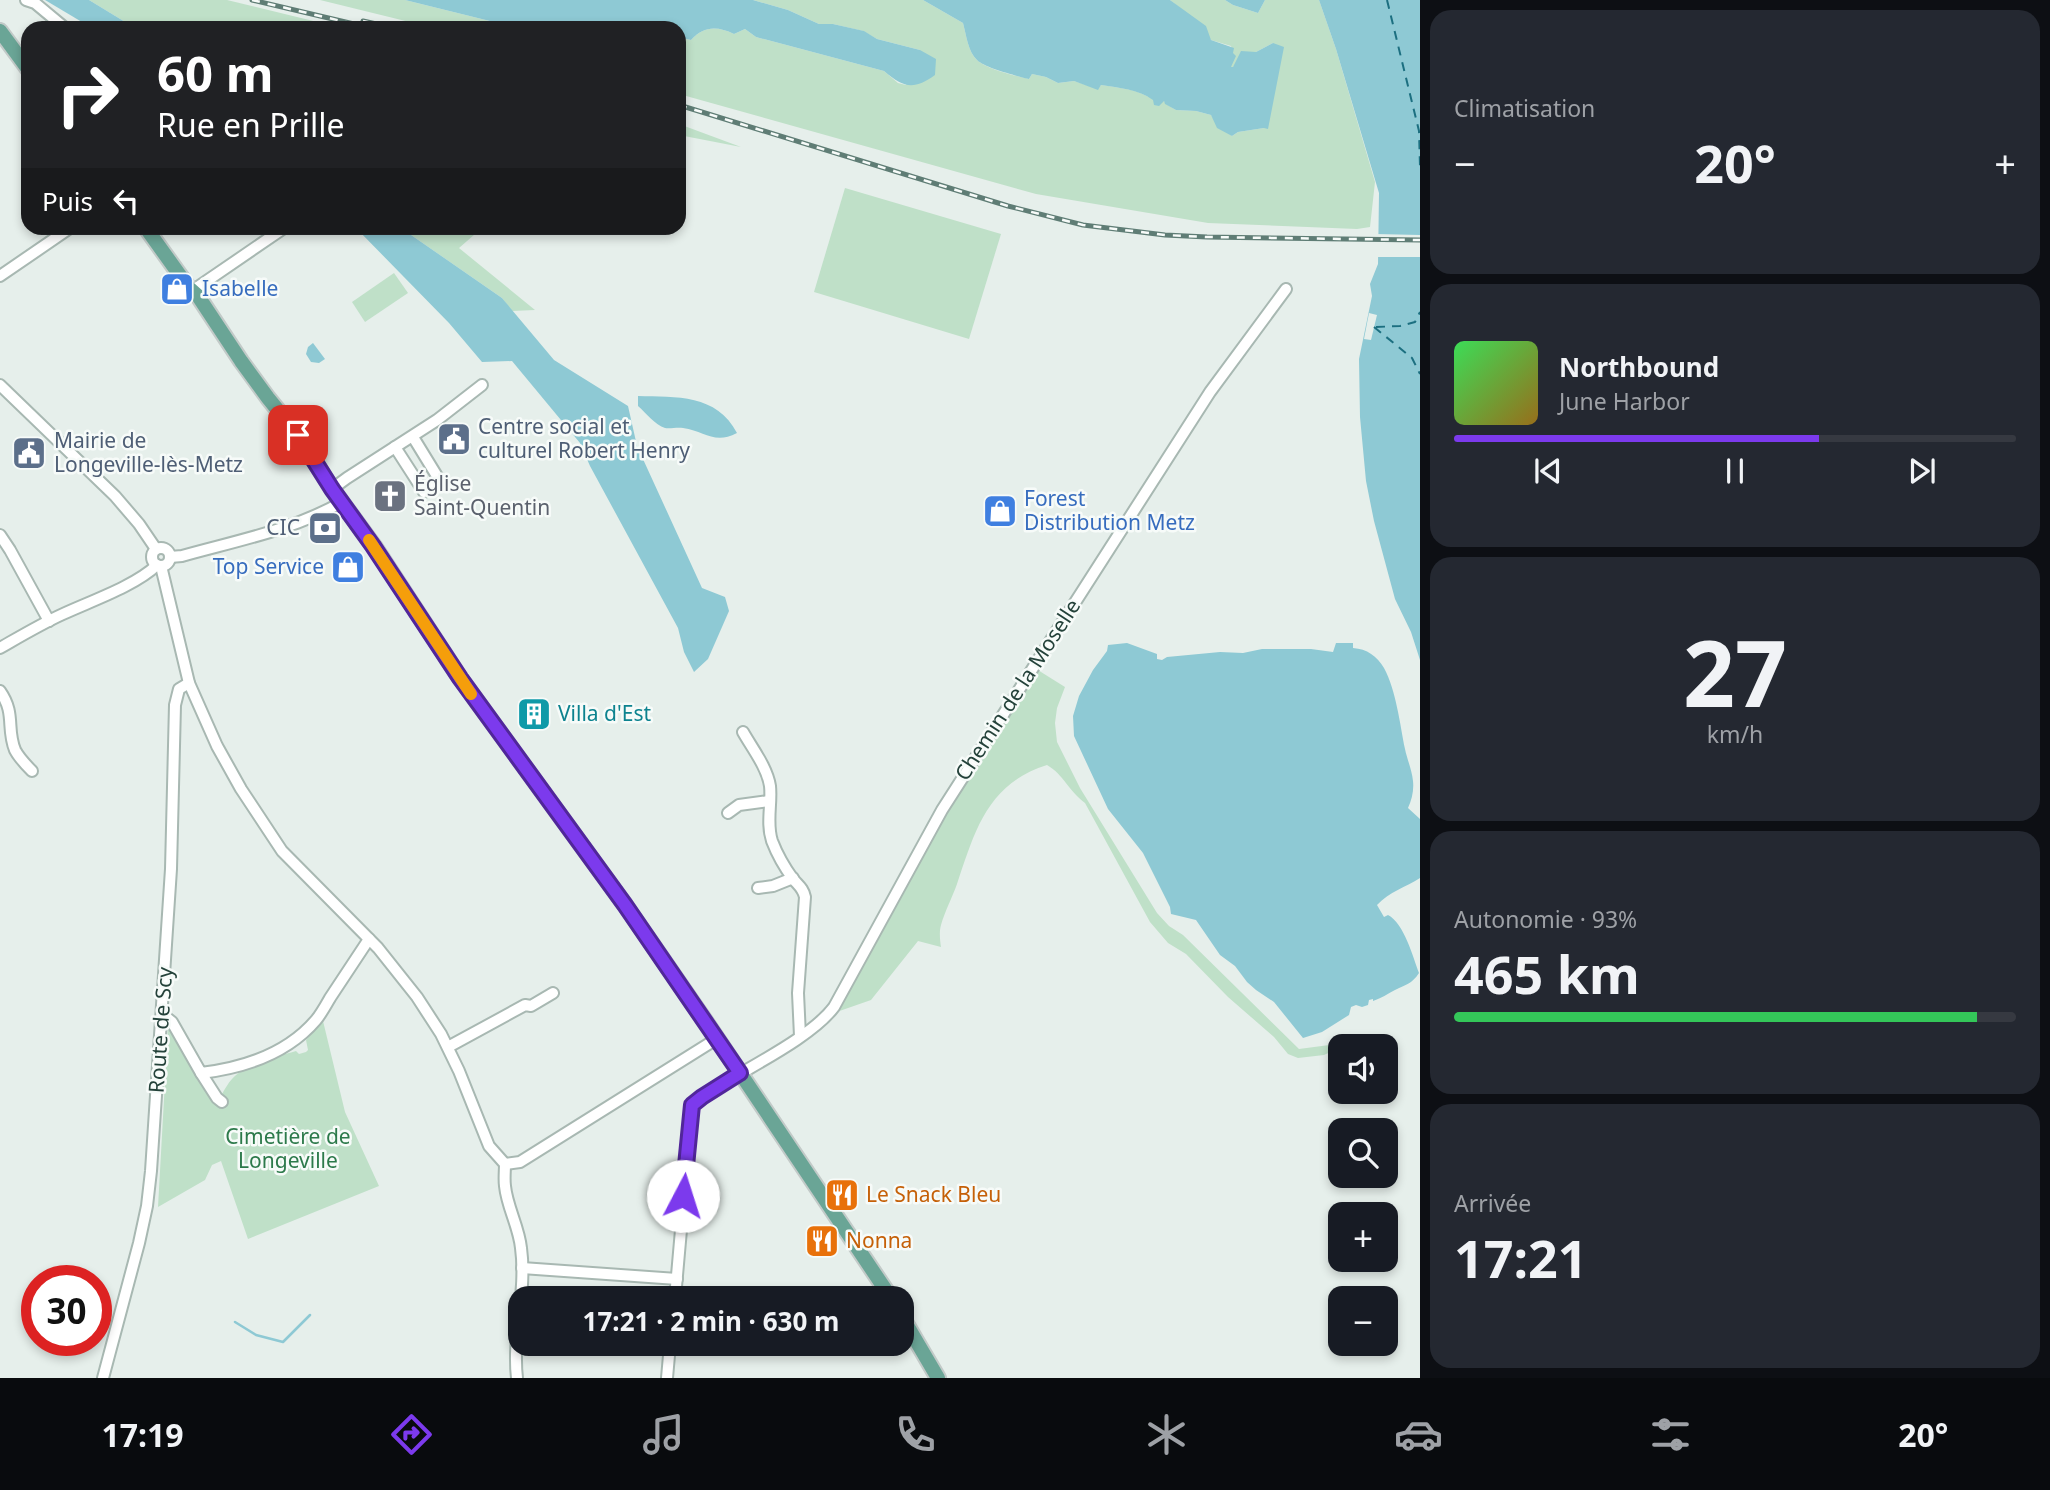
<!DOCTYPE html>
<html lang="fr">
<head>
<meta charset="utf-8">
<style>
	:root { --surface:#171b24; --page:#242831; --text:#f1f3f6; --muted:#9ea1a6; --line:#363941; --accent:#7c3aed }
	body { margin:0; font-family:"Noto Sans",sans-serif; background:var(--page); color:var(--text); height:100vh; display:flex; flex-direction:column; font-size:26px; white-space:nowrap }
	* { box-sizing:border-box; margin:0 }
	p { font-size:23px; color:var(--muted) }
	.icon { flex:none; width:38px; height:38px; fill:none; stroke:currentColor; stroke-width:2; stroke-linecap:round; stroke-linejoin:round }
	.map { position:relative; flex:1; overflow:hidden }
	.sheet { display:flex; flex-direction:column; gap:10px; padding:10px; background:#0d0f14; width:630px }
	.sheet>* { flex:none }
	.top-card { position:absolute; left:21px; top:21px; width:665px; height:214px; border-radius:21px; box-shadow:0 4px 10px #0003; background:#202124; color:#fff; overflow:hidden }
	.fabs { position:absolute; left:1328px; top:1034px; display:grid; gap:14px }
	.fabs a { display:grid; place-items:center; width:70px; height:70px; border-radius:14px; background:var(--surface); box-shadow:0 4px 10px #0003; font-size:35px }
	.speed { position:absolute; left:21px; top:1265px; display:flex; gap:14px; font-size:35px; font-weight:700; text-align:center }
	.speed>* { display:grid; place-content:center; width:91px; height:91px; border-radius:50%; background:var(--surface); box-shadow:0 4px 10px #0003; line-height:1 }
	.speed .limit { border:10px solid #d22; background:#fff; color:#111 }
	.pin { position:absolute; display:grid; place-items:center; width:60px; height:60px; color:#fff; margin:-30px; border-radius:14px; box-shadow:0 4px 10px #0006 }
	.me { position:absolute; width:77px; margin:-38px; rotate:5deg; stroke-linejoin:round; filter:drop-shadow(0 0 5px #0008) }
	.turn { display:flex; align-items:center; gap:24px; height:147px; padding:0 21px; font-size:32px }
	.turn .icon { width:91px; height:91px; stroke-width:2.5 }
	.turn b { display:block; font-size:49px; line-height:60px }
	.then { display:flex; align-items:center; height:66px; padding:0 21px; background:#0003; gap:14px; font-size:26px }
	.big { font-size:52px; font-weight:700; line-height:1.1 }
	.sheet .card { flex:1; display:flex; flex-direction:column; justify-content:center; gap:10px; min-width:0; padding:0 24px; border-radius:21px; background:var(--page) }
	.sheet .dial { align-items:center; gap:0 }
	.dial b { font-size:91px; line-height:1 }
	.song { display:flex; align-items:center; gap:21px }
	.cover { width:84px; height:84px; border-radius:10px; background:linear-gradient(135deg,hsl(130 70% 55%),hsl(40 70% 35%)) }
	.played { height:7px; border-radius:4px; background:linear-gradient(90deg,var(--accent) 65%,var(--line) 65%) }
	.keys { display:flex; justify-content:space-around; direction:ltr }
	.heat { display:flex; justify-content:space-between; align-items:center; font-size:38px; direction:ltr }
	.charge { height:10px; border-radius:5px; background:linear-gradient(90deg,#34c759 93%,var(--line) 0) }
	.trip { position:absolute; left:508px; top:1286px; width:406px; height:70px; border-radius:21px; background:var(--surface); box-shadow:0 4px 10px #0003; font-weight:700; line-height:70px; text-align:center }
	.dock { display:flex; height:112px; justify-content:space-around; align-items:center; background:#090b0e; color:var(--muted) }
	.dock .icon { width:49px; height:49px }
	.dock .current { color:var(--accent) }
	.dock b { font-size:32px; color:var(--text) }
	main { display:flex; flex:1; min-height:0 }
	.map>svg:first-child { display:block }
	.green { fill:#bfe0c8 }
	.water { fill:#8ec9d4 }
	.pier { fill:#e6efeb }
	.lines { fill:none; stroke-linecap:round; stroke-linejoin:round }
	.stream { stroke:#8ec9d4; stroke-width:2.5 }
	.ferry { stroke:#1c6f80; stroke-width:2; stroke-dasharray:9 7; stroke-linecap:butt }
	.minor-casing { stroke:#a8b8b2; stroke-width:14 }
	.major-casing { stroke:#c2cac8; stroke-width:18 }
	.minor { stroke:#fff; stroke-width:10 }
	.major { stroke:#6aa596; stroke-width:14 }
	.rail-casing { stroke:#5f7d75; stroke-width:5 }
	.rail { stroke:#f7fbf9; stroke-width:2.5; stroke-dasharray:8; stroke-linecap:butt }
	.route-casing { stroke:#51269a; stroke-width:18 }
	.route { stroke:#7c3aed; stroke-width:12 }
	.slow { stroke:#f59e0b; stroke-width:12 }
	.labels { text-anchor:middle; stroke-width:5; stroke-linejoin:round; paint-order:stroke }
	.shop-label { font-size:21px; fill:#366cbe; stroke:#f7fbf9; text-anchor:start }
	.service-label { font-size:21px; fill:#4e5e75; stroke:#f7fbf9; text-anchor:start }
	.worship-label { font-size:21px; fill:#5b616d; stroke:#f7fbf9; text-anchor:start }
	.street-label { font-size:21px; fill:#24423a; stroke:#f7fbf9 }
	.culture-label { font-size:21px; fill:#0d838f; stroke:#f7fbf9; text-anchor:start }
	.park-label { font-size:21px; fill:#2d7a4b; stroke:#f7fbf9 }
	.food-label { font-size:21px; fill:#c56008; stroke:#f7fbf9; text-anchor:start }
</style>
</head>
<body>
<main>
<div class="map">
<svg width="1420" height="1378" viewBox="0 0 1420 1378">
	<rect width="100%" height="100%" fill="#e6efeb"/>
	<g class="green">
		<path d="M 89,0 L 227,0 L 342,28 L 135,28 Z"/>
		<path d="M 320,0 L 405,0 L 518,28 L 434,28 Z"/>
		<path d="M 753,0 L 923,0 L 963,23 C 966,34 968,52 977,60 C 986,69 1016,76 1029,79 L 1032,74 L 1046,77 L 1058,83 L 1074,81 L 1098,89 L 1101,85 C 1111,86 1121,88 1131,90 C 1143,93 1152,100 1164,101 L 1166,104 L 1176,110 L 1196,111 L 1211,115 L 1215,121 L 1232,136 L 1238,132 L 1264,128 L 1273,43 L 1256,52 L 1248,53 L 1233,67 L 1230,67 L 1233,53 L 1231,46 L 1211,40 L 1190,16 L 1170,0 L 1225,0 L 1233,5 L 1258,13 L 1265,0 L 1319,0 L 1336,49 L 1375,182 L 1370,227 L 1357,229 L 1208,223 L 1036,194 L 679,94 L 679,44 L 682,38 L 691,40 C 704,26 717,26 734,34 L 745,29 L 756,37 L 884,71 L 898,83 L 906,85 L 920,50 L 877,39 L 863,31 L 833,24 L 819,24 L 788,10 Z"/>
		<path d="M 679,124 L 741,147 L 679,135 Z"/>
		<path d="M 845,188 L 1001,234 L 969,339 L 814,292 Z"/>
		<path d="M 401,228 L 482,228 L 459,248 L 535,310 L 512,311 L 502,298 Z"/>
		<path d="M 394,273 L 408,293 L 365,322 L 352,302 Z"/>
		<path d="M 1033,667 L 1065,687 L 1057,708 L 1055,723 L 1057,742 L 1080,788 L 1157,913 L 1169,926 L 1183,935 L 1299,1049 L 1352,1042 L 1324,1055 L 1298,1058 L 1288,1054 L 1274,1037 L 1228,997 L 1186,954 L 1168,943 L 1150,922 L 1085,803 C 1068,790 1064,775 1047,765 C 987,784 975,831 957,884 C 952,898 945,911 941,925 C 939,932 940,940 941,947 L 918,941 L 871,1000 L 828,1015 L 942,810 Z"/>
		<path d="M 323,1021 L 345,1112 L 379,1186 L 248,1239 L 221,1161 L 212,1165 L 205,1180 L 158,1207 L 168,1027 L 172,1027 L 214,1104 L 217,1105 L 224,1099 L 222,1094 C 225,1089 228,1083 232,1079 C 247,1063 275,1057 296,1051 L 299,1054 L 306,1052 L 308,1050 L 306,1040 Z"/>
	</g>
	<g class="water">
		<path d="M 45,0 L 89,0 L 135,28 L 92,28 Z"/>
		<path d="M 405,0 L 753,0 L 788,10 L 819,24 L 833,24 L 864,31 L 877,39 L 920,50 L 936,59 L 935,75 C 913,91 903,87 884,71 L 756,37 L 745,29 L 734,34 C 717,26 704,26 691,40 L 682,38 L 679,44 L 679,28 L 518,28 Z"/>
		<path d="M 923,0 L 1170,0 L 1206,26 L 1211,40 L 1234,48 L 1233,53 L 1236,56 L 1231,67 L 1233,67 L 1241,51 L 1256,52 L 1273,43 L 1284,47 L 1268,129 L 1264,128 L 1238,132 L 1232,136 L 1217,128 L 1211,115 L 1196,111 L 1176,110 L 1165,104 L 1164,101 L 1159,106 L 1154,105 L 1153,100 C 1138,89 1119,88 1101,85 L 1098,90 L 1074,81 L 1058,83 L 1046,77 L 1032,74 L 1029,79 C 1017,76 985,68 977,60 C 968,52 966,34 963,23 Z"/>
		<path d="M 1225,0 L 1265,0 L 1258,13 L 1233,5 Z"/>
		<path d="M 1319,0 L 1420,0 L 1420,660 L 1411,632 L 1395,599 L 1374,521 L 1366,481 L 1360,417 L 1359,359 L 1372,296 L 1370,284 L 1378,264 L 1379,193 L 1336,49 Z"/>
		<path d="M 356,228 L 401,228 L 502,298 L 554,360 L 628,406 L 637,446 L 702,588 L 725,597 L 729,611 L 708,659 L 694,672 L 684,652 L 678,628 L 590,466 L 580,443 L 512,361 L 482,362 L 449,323 Z"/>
		<path d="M 313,343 L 325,359 L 319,363 L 311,362 L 306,354 L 308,347 Z"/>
		<path d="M 638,396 C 676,397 717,394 737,433 C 714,445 705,431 683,428 C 677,427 670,429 665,428 C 655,425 646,413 638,406 Z"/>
		<path d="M 1127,643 L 1157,654 L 1157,659 L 1162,660 L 1167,657 L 1220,652 L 1243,653 L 1262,649 L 1311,649 L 1333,652 L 1336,643 L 1353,643 L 1353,648 C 1367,649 1377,656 1384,668 C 1396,690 1400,724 1405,749 C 1407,759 1412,770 1413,781 C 1414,790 1412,799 1408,808 L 1420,819 L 1420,878 C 1406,887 1389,892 1377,905 L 1384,917 L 1388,915 C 1404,923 1413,957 1419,973 C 1412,984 1405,985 1395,990 C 1387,994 1382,998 1373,1001 L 1373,999 L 1369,1000 L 1368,1005 L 1362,1007 L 1356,1005 L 1351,1007 L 1349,1015 L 1322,1032 L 1303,1038 L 1274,1002 L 1256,990 L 1247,982 L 1235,966 L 1220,955 L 1196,920 L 1171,914 L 1170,907 L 1143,853 L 1108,809 L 1074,736 L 1073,716 L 1079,696 L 1093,670 L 1107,651 L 1108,645 Z"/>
	</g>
	<g class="pier">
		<path d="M 1375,234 L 1420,235 L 1420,257 L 1374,257 Z"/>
		<path d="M 1369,313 L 1377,315 L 1371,340 L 1364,339 Z"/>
	</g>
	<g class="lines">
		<path class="stream" d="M 235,1322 L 256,1335 L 283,1342 L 310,1315"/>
		<g class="ferry">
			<path d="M 1387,0 L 1419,131 L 1420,166"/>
			<path d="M 1374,327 L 1412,358 L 1420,374"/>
			<path d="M 1376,327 L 1400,326 L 1415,322 L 1420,312"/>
		</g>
		<g class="minor-casing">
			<g id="minor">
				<path d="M 26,0 L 35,3 L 65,28"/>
				<path d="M 0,276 L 70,228"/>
				<path d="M 192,291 L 284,228"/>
				<path d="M 0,385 L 115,496 L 139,524 L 156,549"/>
				<path d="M 395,447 L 424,492 L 440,481 L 413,437"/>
				<path d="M 332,489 L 347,478 L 437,420 L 482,385"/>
				<path d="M 0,535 L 10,550 L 49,621"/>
				<circle cx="161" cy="557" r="9"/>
				<path d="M 170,557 L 182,556 C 235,541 294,530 342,502"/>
				<path d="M 161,566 L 189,683 L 217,746 L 241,789 L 282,851 L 378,948 L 417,997 L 441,1034 L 459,1071 L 489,1146 L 505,1164 C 505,1171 504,1179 505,1186 C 507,1207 519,1227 521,1248 C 527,1292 512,1335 517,1378"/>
				<path d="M 0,648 C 21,636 41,624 63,614 C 91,601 135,586 157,565"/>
				<path d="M 0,691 C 16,714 6,728 15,750 C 19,758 26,765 32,771"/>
				<path d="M 743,732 C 752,748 767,767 770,786 C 772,804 766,823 772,841 C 777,854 785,868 793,879 C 799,886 803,888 805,897 L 798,993 L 800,1036"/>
				<path d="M 728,813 L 739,805 L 769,801"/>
				<path d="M 758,888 L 773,886 L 793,878"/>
				<path d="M 162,1017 L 167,1018 L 172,1022 L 201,1073 C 243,1068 287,1054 316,1020 C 321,1014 326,1005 330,998 C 343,978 356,959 369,939"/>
				<path d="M 448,1047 L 525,1005 L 531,1006 L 553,993"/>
				<path d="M 201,1073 L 217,1098 L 222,1102"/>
				<path d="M 505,1164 L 520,1162 L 718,1038"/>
				<path d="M 522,1268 L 677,1279"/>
				<path d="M 675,1298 L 692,1105 C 702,1095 716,1088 728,1081 C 759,1062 813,1035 834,1007 L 942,810 L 1210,392 L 1286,289"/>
				<path d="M 103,1378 L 139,1243 L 147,1206 L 151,1171 L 171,869 L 175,705 L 179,689 L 189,683"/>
				<path d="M 667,1378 L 670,1344"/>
			</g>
		</g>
		<g class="major-casing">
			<g id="major">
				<path d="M 0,31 L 28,69"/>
				<path d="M 146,228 L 189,288 L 198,296 L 241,361 L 268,398 L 298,435 L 332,489 L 374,546 L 460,678 L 625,905 L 708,1025 L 891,1298"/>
				<path d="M 901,1315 L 938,1378"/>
			</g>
		</g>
		<use href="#minor" class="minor"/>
		<use href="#major" class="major"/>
		<g class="rail-casing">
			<g id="rail">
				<path d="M 252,0 L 371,28"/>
				<path d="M 363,21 L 394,28"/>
				<path d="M 679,105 L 1008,206 L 1083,225 L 1165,235 L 1207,237 L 1420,240"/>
			</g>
		</g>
		<use href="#rail" class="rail"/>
	</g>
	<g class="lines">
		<g class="route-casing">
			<path id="route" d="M 298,435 L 332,489 L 373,546 L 460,678 L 625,905 L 740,1073 L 702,1097 L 692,1105 L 683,1196"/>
		</g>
		<use href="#route" class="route"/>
		<path class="slow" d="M 369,540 L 471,694"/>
	</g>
	<defs>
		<g id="shop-square" transform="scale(1.75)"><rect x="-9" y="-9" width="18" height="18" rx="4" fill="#3f7fe0" stroke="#f7fbf9"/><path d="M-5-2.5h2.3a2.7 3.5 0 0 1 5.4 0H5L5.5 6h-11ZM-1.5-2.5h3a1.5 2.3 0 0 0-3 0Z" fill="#fff"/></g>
		<g id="civic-square" transform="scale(1.75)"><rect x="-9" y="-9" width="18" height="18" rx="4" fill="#5c6f8a" stroke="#f7fbf9"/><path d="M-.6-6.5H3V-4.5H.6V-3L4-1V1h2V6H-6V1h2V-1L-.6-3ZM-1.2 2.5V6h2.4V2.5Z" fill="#fff"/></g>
		<g id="church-square" transform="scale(1.75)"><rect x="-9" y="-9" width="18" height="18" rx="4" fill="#6b7280" stroke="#f7fbf9"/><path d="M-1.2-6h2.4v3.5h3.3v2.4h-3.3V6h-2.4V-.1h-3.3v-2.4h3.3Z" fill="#fff"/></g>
		<g id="bank-square" transform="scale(1.75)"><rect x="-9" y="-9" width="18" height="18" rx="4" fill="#5c6f8a" stroke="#f7fbf9"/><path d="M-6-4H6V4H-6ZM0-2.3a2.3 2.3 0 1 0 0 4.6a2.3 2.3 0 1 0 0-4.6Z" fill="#fff"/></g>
		<g id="building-square" transform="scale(1.75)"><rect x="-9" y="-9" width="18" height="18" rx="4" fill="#0f9aa8" stroke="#f7fbf9"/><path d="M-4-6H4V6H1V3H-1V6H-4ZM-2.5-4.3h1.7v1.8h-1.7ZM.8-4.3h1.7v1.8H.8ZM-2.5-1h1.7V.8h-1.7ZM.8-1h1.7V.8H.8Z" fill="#fff"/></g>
		<g id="restaurant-square" transform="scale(1.75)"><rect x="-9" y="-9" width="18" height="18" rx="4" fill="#e8710a" stroke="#f7fbf9"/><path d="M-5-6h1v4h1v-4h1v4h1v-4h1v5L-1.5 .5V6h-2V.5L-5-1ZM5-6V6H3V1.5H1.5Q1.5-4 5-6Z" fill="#fff"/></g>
	</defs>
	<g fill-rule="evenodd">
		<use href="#shop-square" x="177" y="289"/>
		<use href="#civic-square" x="454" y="439"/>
		<use href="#civic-square" x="29" y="453"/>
		<use href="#church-square" x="390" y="496"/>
		<use href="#shop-square" x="1000" y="511"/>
		<use href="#bank-square" x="325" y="528"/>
		<use href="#shop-square" x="348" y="567"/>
		<use href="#building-square" x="534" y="714"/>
		<use href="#restaurant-square" x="842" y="1195"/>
		<use href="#restaurant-square" x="822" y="1241"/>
	</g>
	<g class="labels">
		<g class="shop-label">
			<text x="202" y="296">Isabelle</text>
			<text x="1024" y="506">Forest<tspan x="1024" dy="24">Distribution Metz</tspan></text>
			<text x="324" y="574" text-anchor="end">Top Service</text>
		</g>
		<g class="service-label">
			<text x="478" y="434">Centre social et<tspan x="478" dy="24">culturel Robert Henry</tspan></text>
			<text x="54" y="448">Mairie de<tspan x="54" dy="24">Longeville-lès-Metz</tspan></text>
			<text x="300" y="535" text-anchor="end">CIC</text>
		</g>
		<g class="worship-label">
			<text x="414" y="491">Église<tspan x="414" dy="24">Saint-Quentin</tspan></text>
		</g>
		<g class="street-label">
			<text transform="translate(1018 690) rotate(-57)" y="7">Chemin de la Moselle</text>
			<text transform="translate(161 1030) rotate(-86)" y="7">Route de Scy</text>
		</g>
		<g class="culture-label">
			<text x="558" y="721">Villa d'Est</text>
		</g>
		<g class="park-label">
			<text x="288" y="1144">Cimetière de<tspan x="288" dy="24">Longeville</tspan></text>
		</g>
		<g class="food-label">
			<text x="866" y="1202">Le Snack Bleu</text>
			<text x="846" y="1248">Nonna</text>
		</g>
	</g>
</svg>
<div class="fabs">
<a><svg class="icon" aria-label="sound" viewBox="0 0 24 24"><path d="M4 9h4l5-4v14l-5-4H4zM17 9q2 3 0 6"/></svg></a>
<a><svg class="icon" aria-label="search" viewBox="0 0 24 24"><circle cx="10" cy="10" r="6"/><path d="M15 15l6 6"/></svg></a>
<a>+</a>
<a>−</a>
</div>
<div class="speed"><div class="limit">30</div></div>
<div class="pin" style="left:298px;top:435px;background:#d93025"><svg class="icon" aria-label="arrive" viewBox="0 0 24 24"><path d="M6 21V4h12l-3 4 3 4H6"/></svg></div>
<svg class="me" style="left:683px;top:1196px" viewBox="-20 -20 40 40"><circle r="19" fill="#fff"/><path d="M0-13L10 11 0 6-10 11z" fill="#7c3aed"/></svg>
<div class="trip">17:21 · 2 min · 630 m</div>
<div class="top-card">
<div class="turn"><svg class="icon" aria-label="right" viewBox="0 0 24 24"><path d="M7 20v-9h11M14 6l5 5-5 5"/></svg><div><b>60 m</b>Rue en Prille</div></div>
<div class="then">Puis<svg class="icon" aria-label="left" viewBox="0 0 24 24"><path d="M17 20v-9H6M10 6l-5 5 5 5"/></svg></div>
</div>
</div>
<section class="sheet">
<div class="card"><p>Climatisation</p>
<div class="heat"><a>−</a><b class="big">20°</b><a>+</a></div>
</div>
<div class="card">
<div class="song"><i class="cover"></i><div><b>Northbound</b><p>June Harbor</p></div></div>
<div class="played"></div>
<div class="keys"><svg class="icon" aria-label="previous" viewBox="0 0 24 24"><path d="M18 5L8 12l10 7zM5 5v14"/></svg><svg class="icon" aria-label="pause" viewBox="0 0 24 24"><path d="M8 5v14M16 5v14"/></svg><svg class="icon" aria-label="next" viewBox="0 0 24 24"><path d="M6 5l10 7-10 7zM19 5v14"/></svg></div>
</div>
<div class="card dial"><b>27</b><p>km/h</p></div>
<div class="card"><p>Autonomie · 93%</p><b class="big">465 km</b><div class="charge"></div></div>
<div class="card"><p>Arrivée</p><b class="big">17:21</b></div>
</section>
</main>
<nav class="dock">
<b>17:19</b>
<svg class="icon current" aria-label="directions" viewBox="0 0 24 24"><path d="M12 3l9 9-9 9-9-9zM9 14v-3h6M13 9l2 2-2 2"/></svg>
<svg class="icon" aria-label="music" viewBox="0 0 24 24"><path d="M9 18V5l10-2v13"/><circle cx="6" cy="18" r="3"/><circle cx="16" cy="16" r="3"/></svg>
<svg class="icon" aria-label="phone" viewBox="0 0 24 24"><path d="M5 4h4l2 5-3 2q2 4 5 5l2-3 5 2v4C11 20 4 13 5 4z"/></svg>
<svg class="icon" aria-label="climate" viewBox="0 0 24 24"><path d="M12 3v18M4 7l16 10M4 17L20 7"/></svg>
<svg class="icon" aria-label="car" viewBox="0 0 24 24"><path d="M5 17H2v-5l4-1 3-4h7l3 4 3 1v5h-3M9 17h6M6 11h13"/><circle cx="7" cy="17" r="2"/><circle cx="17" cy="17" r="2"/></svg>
<svg class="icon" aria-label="filters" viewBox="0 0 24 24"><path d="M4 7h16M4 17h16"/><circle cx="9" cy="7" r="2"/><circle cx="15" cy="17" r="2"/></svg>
<b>20°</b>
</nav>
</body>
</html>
